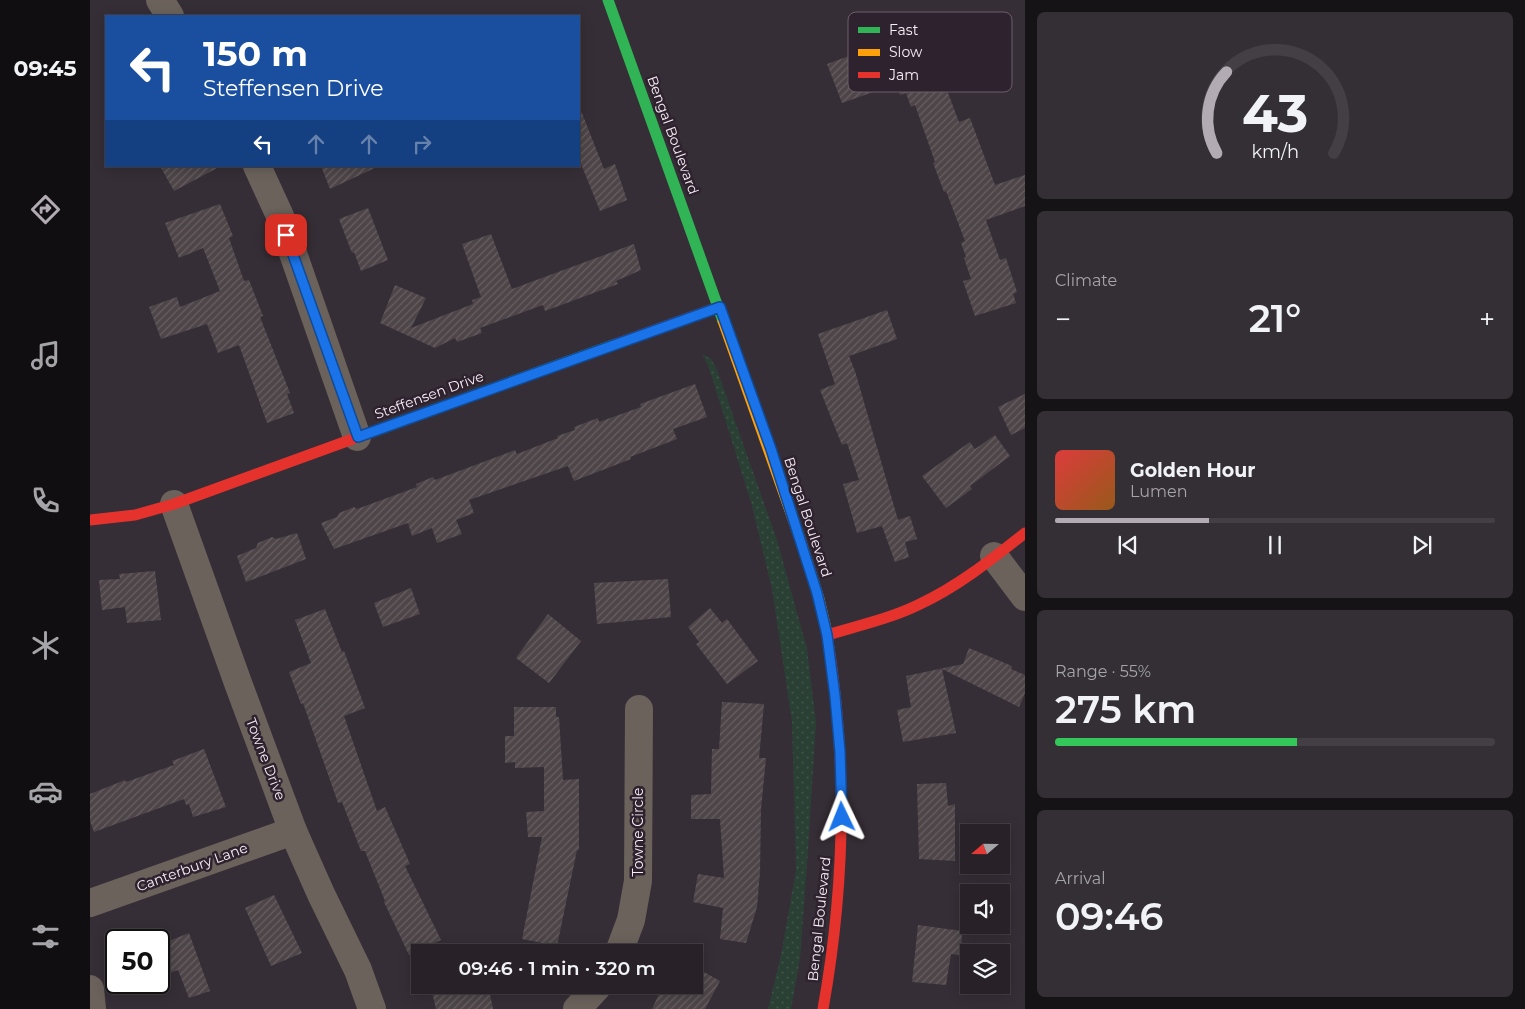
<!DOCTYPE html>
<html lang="en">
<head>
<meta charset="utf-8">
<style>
	:root { --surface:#282228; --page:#342f34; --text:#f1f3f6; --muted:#a5a4a8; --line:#443f45; --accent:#b3abb3 }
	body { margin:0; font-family:Montserrat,sans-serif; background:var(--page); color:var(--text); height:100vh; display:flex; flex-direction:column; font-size:19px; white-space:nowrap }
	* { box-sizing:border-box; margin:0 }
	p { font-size:16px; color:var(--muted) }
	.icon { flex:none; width:28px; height:28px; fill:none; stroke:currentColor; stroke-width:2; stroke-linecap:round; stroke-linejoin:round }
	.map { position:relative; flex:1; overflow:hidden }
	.details { display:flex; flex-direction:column; gap:12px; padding:12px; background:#161316; width:500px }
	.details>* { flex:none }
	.banner { position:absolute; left:15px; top:15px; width:475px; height:152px; border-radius:0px; box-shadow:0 2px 12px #0003,0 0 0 1px var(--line); background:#1a4fa0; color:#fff; overflow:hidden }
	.needle { width:32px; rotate:250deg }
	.buttons { position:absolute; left:870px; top:824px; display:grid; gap:10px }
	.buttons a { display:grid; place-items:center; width:50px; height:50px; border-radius:0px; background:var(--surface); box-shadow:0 2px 12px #0003,0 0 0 1px var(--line); font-size:25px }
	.speed { position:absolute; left:15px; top:929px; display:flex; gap:10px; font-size:25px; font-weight:700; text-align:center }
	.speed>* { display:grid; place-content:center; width:65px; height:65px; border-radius:50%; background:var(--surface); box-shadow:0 2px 12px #0003,0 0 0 1px var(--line); line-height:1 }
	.speed .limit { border:2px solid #111; border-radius:8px; background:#fff; color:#111 }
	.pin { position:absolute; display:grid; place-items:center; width:42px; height:42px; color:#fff; margin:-21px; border-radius:10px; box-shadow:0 2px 8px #0006 }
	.me { position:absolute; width:55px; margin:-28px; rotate:358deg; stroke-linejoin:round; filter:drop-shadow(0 0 4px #0008) }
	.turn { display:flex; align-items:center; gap:18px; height:105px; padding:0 15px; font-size:22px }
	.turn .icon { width:65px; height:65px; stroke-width:2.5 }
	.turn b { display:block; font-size:35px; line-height:42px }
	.lanes { display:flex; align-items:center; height:48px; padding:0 15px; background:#0003; justify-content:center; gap:25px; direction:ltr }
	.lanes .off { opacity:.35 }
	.big { font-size:38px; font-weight:600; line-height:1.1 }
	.details .tile { flex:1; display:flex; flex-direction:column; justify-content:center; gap:8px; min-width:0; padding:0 18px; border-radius:8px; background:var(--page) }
	.details .dial { align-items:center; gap:0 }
	.dial svg { height:130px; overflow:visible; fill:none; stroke:var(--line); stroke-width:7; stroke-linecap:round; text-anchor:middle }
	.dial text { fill:var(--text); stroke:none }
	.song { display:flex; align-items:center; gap:15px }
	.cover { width:60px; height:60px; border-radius:8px; background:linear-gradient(135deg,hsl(0 70% 55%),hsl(30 70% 35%)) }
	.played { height:5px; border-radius:2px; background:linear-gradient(90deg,var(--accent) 35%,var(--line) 35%) }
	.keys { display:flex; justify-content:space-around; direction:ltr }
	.heat { display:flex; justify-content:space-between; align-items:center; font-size:28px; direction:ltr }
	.charge { height:8px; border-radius:4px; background:linear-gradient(90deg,#34c759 55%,var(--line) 0) }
	.trip { position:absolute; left:321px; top:944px; width:292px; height:50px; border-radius:0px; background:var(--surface); box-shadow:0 2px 12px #0003,0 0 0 1px var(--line); font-weight:600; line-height:50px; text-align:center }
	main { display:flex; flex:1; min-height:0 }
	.tabs { display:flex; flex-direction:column; width:90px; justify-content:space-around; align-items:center; background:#100e10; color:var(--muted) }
	.tabs .icon { width:35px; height:35px }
	.tabs .active { color:var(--accent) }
	.tabs b { font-size:22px; color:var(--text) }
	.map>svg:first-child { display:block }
	.grass { fill:url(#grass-dots) }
	.building { fill:url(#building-hatch) }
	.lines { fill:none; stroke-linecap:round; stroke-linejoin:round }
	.street { stroke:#6a625b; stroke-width:28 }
	.fast { stroke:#30b455; stroke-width:11 }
	.slow { stroke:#ff9f0a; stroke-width:11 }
	.jam { stroke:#e5322d; stroke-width:11 }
	.route-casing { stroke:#114b97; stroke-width:12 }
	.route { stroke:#1a73e8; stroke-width:9 }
	.labels { text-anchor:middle; stroke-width:5; stroke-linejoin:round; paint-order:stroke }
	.street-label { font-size:14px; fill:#f7eef6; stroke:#2f222f }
	.key { fill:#2f222f; stroke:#6b5f6b; stroke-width:1 }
	.key-label { font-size:14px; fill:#f7eef6 }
</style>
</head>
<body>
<main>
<nav class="tabs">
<b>09:45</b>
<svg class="icon active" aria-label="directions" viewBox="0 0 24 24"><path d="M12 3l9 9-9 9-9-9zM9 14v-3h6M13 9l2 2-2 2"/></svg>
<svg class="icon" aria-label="music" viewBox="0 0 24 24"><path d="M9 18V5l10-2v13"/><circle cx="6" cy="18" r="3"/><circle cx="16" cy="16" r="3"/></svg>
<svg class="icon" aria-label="phone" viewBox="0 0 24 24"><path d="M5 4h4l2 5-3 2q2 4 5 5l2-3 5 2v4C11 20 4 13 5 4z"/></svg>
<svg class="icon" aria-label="climate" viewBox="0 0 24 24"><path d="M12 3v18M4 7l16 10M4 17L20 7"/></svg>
<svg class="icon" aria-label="car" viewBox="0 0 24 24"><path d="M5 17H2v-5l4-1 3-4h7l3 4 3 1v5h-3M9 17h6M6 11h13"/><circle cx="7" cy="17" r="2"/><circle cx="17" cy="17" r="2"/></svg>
<svg class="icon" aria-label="filters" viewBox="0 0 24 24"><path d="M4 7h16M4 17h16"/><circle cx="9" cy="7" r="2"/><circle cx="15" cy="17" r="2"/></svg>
</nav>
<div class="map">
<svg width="935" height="1009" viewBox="0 0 935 1009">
	<defs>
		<pattern id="grass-dots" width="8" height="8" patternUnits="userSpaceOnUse" patternTransform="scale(1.25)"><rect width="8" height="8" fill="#2a4034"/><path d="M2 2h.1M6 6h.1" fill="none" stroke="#3f5348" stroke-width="1.8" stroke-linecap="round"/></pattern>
		<pattern id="building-hatch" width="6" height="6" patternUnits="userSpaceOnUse" patternTransform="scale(1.25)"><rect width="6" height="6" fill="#4d4547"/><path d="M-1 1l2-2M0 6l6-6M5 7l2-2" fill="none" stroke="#676062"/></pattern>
	</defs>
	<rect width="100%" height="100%" fill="#362e36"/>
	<path class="grass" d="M 612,354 L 621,359 L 627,370 L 687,540 L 717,649 L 722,690 L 726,722 L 718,850 L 710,959 L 701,1009 L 678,1009 L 691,955 L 706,870 L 702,721 L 682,589 L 661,502 L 618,365 Z"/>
	<g class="building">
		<path d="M 834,29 L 841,49 L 854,44 L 862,64 L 849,69 L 869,122 L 880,118 L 905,185 L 935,175 L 935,206 L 896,220 L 910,260 L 916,258 L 927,292 L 923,294 L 926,303 L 885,316 L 873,281 L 881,279 L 874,258 L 876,257 L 871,243 L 875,241 L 856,191 L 854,192 L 843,163 L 845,162 L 825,105 L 821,107 L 816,93 L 810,95 L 806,84 L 752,103 L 737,64 Z"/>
		<path d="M 489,108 L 490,108 L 514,169 L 525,164 L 537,200 L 510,211 L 489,159 Z"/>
		<path d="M 70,166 L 131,166 L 84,191 Z"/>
		<path d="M 231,166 L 289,166 L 240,189 Z"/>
		<path d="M 130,204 L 143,236 L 139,238 L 154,281 L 159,280 L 173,316 L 170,317 L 200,393 L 197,394 L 204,413 L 177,423 L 149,345 L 128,353 L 117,324 L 71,339 L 59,307 L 87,297 L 90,307 L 130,291 L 113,248 L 89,258 L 75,223 Z"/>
		<path d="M 278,208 L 298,260 L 271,271 L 264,252 L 262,253 L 249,219 Z"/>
		<path d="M 401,234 L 422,289 L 544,244 L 551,270 L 526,281 L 528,284 L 455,311 L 453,305 L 390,328 L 392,333 L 367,342 L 365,338 L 345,348 L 290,323 L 305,285 L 336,298 L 321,328 L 383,304 L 382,300 L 391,297 L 372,244 Z"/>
		<path d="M 797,310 L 807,339 L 759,356 L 765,371 L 808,520 L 820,516 L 827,539 L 815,542 L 819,557 L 805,562 L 792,526 L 767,533 L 753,484 L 769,480 L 757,443 L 752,445 L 730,390 L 745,384 L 728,334 Z"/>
		<path d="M 605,384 L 617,417 L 583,429 L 587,439 L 540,457 L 541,459 L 484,481 L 478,466 L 379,500 L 384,513 L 366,520 L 372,534 L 347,543 L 342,528 L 322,536 L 318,523 L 244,549 L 231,523 L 247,517 L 249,513 L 264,507 L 267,509 L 327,487 L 326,484 L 343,477 L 345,480 L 425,450 L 427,454 L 468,438 L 467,436 L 485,430 L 484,427 L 508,418 L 509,422 L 551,407 L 550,404 Z"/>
		<path d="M 935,394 L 935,428 L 921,435 L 908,407 Z"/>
		<path d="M 905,435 L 920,456 L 880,486 L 882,489 L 856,508 L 832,476 L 880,442 L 885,449 Z"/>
		<path d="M 207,533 L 216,559 L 156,582 L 147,556 L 166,548 L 168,543 L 182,537 L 186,539 Z"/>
		<path d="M 65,571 L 71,620 L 37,623 L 35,607 L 12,610 L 9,580 L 30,579 L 29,574 Z"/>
		<path d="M 578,579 L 581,617 L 507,624 L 504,583 Z"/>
		<path d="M 321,588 L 330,614 L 293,627 L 284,603 Z"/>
		<path d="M 620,608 L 632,623 L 637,619 L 668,661 L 637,684 L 606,644 L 609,642 L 598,627 Z"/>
		<path d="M 235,609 L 252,652 L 254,651 L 275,708 L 254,716 L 287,811 L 295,807 L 320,864 L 315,866 L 351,940 L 319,955 L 294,902 L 295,901 L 275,851 L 271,851 L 252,802 L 248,803 L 213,703 L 211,704 L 199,672 L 221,663 L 205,620 Z"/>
		<path d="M 458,614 L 491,641 L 459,683 L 426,658 Z"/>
		<path d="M 879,648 L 922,666 L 921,669 L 935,675 L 935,693 L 929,707 L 852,669 L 866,733 L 813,742 L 807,710 L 821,707 L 816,676 L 873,664 Z"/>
		<path d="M 632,702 L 674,704 L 669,758 L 676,758 L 671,809 L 670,872 L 667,907 L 656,943 L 630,939 L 633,908 L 603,902 L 608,874 L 634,878 L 630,819 L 601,819 L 601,795 L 621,794 L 622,749 L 629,749 Z"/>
		<path d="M 424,707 L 466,707 L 466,717 L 469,717 L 473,780 L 489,779 L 489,850 L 487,850 L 467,946 L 432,939 L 452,837 L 438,837 L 436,812 L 454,811 L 454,767 L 425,768 L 425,762 L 415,763 L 415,736 L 424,736 Z"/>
		<path d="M 114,749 L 136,807 L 103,817 L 99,804 L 96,805 L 94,799 L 4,832 L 0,821 L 0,794 L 35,780 L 36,782 L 84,765 L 82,761 Z"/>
		<path d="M 856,783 L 858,806 L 865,804 L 865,861 L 829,859 L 827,784 Z"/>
		<path d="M 184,895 L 212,953 L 181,966 L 155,908 Z"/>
		<path d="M 828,925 L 872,931 L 871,955 L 861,954 L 856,985 L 822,982 Z"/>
		<path d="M 99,933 L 120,991 L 99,998 L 88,970 L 69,977 L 69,945 Z"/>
		<path d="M 605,967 L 630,981 L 615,1009 L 562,1009 L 573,985 L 605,985 Z"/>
		<path d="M 355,985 L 398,985 L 403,1009 L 346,1009 L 341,988 Z"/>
	</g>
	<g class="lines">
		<g class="street">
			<path d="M 70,0 L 80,16"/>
			<path d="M 167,166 L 190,216 L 267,437"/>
			<path d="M 84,504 L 148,683 L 203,831 L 231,894 L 268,970 L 282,1009"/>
			<path d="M 904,556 L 935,597"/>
			<path d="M 0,903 L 203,831"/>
			<path d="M 529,952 L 541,920 L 548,881 L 549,709"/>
			<path d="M 0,989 L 2,1009"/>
			<path d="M 487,1009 L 509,985"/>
		</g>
		<g class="fast">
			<path d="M 518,0 L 633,321"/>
			<path d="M 282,432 L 526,344"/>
		</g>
		<path class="slow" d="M 633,321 L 709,536 L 729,599 L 736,629"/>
		<g class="jam">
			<path d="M 526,344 L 629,307"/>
			<path d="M 0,520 L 45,515 L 84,504 L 282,432"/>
			<path d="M 737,635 C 767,626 799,619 828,605 C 867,587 901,560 935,533"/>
			<path d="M 733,1009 C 756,881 758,757 736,629"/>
		</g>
	</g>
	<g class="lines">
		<g class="route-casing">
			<path id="route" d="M 196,235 L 268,437 L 630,307 L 681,449 L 727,593 L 737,635 L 745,696 L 750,752 L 752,817"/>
		</g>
		<use href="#route" class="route"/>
	</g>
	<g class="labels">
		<g class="street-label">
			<text transform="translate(583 135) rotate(70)" y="5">Bengal Boulevard</text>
			<text transform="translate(339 395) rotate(-20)" y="5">Steffensen Drive</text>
			<text transform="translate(718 517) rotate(72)" y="5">Bengal Boulevard</text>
			<text transform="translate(176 759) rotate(69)" y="5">Towne Drive</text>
			<text transform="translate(548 832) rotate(-90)" y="5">Towne Circle</text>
			<text transform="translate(102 867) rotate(-20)" y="5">Canterbury Lane</text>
			<text transform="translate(729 919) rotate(-84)" y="5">Bengal Boulevard</text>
		</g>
	</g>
	<rect x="758" y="12" width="164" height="80" rx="8" class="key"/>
	<rect x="768" y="27" width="22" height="6" fill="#30b455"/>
	<rect x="768" y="49" width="22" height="7" fill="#ff9f0a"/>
	<rect x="768" y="72" width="22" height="6" fill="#e5322d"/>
	<g class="key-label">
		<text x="799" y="35">Fast</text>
		<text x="799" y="57">Slow</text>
		<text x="799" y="80">Jam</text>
	</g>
</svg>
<div class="buttons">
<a><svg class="needle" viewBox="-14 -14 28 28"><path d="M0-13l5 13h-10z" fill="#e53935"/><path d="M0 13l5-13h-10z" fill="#a5a4a8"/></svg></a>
<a><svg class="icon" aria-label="sound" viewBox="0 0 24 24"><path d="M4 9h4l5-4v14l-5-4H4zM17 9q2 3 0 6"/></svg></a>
<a><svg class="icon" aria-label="layers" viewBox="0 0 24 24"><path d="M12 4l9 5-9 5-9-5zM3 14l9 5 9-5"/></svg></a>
</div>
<div class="speed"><div class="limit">50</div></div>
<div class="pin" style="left:196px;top:235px;background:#d93025"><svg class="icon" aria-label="arrive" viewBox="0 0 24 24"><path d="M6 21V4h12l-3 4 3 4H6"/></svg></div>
<svg class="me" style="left:752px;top:817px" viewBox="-20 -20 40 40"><path d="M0-17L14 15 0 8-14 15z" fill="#1a73e8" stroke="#fff" stroke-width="4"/></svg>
<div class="trip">09:46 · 1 min · 320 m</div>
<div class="banner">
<div class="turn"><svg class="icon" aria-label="left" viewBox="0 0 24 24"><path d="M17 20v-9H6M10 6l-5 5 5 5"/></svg><div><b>150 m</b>Steffensen Drive</div></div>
<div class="lanes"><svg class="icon" aria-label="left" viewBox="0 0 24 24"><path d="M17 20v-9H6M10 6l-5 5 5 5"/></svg><svg class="icon off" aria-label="ahead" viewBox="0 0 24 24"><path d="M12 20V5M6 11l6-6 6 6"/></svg><svg class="icon off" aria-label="ahead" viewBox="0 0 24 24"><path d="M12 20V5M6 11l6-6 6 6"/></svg><svg class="icon off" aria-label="right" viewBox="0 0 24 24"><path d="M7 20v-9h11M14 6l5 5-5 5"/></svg></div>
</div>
</div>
<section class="details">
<div class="tile dial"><svg viewBox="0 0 100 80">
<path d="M14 69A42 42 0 1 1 86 69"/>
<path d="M14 69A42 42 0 0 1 20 19" stroke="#b3abb3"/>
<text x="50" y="56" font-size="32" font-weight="700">43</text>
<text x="50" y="72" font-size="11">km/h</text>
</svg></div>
<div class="tile"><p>Climate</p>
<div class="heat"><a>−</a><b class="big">21°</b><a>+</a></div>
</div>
<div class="tile">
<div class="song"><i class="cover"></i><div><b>Golden Hour</b><p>Lumen</p></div></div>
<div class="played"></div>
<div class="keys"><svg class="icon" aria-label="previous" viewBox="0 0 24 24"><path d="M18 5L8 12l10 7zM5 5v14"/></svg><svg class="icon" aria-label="pause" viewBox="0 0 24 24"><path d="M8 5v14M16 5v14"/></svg><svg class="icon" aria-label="next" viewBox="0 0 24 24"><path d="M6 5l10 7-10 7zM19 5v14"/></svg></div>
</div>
<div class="tile"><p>Range · 55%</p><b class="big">275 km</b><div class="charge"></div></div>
<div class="tile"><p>Arrival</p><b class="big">09:46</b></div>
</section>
</main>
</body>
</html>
